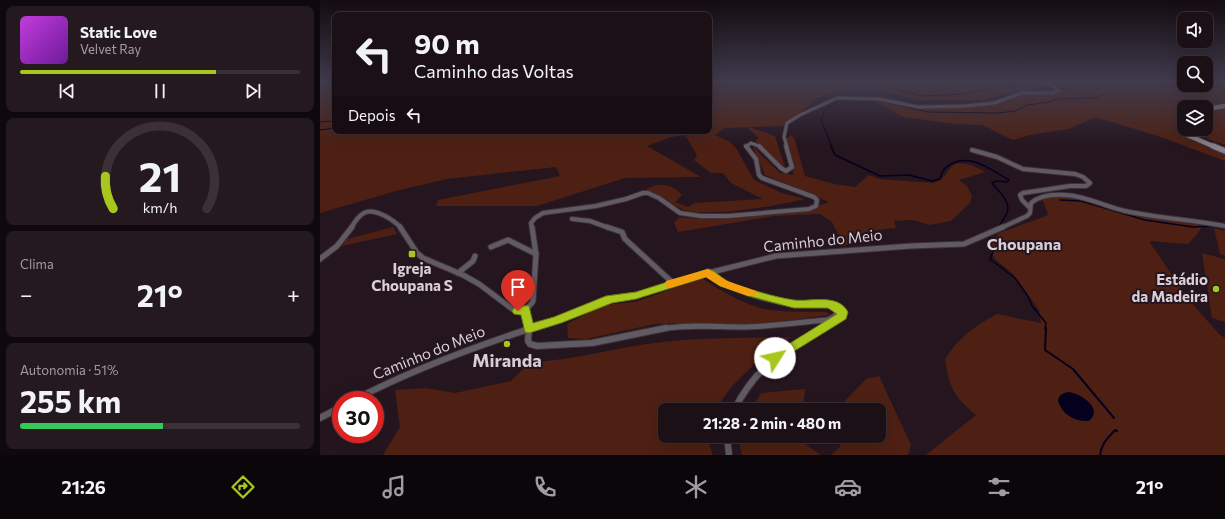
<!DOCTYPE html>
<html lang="pt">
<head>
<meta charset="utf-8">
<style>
	:root { --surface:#1c1017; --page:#251920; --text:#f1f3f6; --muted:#a09da1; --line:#3a3036; --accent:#a8c71d }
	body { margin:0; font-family:Commissioner,sans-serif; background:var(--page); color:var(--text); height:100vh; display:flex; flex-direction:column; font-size:15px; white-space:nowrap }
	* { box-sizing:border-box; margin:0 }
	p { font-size:13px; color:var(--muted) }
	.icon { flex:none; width:22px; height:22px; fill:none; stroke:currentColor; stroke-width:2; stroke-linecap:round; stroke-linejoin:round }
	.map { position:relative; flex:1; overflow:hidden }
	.details { display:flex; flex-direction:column; gap:6px; padding:6px; background:#0f090d; width:320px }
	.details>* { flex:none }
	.hud { position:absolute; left:12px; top:12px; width:380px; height:122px; border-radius:8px; box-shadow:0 4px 16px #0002,0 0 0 1px var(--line); background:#1c1017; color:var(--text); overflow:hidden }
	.buttons { position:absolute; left:857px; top:12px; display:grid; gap:8px }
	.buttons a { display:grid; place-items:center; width:36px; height:36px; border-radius:8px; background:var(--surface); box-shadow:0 4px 16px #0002,0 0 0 1px var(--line); font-size:20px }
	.speed { position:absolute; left:12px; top:391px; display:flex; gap:8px; font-size:20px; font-weight:700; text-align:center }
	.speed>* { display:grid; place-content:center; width:52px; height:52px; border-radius:50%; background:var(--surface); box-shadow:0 4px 16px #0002,0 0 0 1px var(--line); line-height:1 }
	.speed .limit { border:6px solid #d22; background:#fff; color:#111 }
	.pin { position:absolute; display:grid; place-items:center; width:34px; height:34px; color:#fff; margin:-41px -17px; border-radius:50% 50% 50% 0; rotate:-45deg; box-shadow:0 0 4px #0007 }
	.pin .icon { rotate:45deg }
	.me { position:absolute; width:44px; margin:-22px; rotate:55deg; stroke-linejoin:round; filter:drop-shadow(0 0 3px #0008) }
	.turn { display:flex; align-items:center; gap:14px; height:84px; padding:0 16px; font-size:18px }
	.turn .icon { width:52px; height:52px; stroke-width:2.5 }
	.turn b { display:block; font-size:28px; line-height:34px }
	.then { display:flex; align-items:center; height:38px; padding:0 16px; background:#0003; gap:8px; font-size:15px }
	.big { font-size:30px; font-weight:700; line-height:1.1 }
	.details .tile { flex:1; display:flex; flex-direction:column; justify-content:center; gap:6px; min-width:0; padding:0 14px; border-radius:8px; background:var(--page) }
	.details .dial { align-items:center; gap:0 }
	.dial svg { height:104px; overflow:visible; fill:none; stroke:var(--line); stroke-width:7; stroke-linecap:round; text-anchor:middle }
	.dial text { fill:var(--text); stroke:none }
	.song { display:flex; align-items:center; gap:12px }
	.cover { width:48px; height:48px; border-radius:6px; background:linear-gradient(135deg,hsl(290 70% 55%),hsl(280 70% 35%)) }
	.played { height:4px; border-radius:2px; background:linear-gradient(90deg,var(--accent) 70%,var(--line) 70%) }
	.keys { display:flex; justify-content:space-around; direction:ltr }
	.heat { display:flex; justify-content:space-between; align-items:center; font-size:22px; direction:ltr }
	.charge { height:6px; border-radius:3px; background:linear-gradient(90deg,#34c759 51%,var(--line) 0) }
	.trip { position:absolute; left:338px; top:403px; width:228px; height:40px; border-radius:8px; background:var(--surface); box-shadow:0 4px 16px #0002,0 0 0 1px var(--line); font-weight:700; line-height:40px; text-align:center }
	.dock { display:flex; height:64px; justify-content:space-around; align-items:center; background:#0b0609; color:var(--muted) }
	.dock .icon { width:28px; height:28px }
	.dock .selected { color:var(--accent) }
	.dock b { font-size:18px; color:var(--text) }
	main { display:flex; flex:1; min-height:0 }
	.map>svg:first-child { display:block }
	.green { fill:#4d2013 }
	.water { fill:#05001e }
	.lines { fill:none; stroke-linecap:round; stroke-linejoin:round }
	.stream-far2 { stroke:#05001e; stroke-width:1 }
	.stream-far1 { stroke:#05001e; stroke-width:1.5 }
	.stream { stroke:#05001e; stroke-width:2 }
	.street-far3-casing { stroke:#3e2f38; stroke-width:4.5 }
	.street-far2-casing { stroke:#3e2f38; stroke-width:6 }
	.street-far1-casing { stroke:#3e2f38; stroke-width:7 }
	.street-casing { stroke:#3e2f38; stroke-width:8 }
	.secondary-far1-casing { stroke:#3e2f38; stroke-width:6 }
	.secondary-casing { stroke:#3e2f38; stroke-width:8 }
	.street-far3 { stroke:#605b63; stroke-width:3 }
	.street-far2 { stroke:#605b63; stroke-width:4 }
	.street-far1 { stroke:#605b63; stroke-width:5 }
	.street { stroke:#605b63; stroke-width:6 }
	.secondary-far1 { stroke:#877f8c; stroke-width:4.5 }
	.secondary { stroke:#877f8c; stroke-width:5.5 }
	.route { fill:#a8c71d; stroke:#6d8113 }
	.slow { fill:#f59e0b }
	.poi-dot { fill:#a8c71d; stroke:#25151f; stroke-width:1.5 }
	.labels { text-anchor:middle; stroke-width:4; stroke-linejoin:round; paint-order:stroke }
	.street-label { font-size:15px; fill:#d9ced5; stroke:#25151f }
	.poi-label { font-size:15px; font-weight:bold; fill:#d9ced5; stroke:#25151f }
	.neighbourhood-label { font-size:16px; font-weight:bold; fill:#d9ced5; stroke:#25151f }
	.near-poi-label { font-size:18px; font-weight:bold; fill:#d9ced5; stroke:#25151f }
</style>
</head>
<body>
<main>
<section class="details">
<div class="tile">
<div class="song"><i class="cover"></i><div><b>Static Love</b><p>Velvet Ray</p></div></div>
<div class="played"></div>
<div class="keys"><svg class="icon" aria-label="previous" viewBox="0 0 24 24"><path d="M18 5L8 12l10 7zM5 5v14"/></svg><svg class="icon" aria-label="pause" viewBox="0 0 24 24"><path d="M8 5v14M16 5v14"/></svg><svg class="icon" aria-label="next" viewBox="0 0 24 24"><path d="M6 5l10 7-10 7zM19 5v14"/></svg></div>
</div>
<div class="tile dial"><svg viewBox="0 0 100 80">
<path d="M14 69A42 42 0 1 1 86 69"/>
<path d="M14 69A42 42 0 0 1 8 44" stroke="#a8c71d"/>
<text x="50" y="56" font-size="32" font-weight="700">21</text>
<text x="50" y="72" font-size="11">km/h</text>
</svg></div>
<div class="tile"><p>Clima</p>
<div class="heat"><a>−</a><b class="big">21°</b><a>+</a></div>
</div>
<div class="tile"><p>Autonomia · 51%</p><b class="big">255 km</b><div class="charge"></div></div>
</section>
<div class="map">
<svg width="905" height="455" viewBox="0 0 905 455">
	<rect width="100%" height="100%" fill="#25151f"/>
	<g class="green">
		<path d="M 0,81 L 15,81 L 15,131 L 389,131 L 389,81 L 636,81 L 644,83 L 715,81 L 727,90 L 693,92 L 665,100 L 598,100 L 560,90 L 521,90 L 496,99 L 465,126 L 429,127 L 455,136 L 465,167 C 454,162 446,149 435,141 L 439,138 L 427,127 L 405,128 L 395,135 L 410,142 L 416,148 L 434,180 L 462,193 L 485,199 C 456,206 398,216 369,211 C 357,209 349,200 339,195 C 335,193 329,192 325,190 C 339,182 351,183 362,195 L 355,202 L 368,207 L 374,203 L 443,199 L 411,183 L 403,173 L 391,173 L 374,160 L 377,155 L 365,135 L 351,137 L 327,146 L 381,177 L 305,178 L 217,206 L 116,206 L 118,200 L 240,176 L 236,167 L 127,179 L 76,191 L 0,213 Z"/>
		<path d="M 721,81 L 864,81 L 864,85 L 886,85 L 886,81 L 905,81 L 905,106 L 864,107 L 864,126 L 862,130 L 905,151 L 905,161 L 838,136 L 775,117 L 749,129 L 710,135 L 693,140 L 662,125 L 636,124 L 583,117 L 556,101 L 559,99 L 590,106 L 645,106 L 674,103 L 702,93 L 732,93 L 739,90 Z"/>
		<path d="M 905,109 L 905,145 L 888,139 L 876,129 L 886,129 L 886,112 Z"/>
		<path d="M 470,136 L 474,137 L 485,176 L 514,184 L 535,187 L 549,175 L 560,179 L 613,183 C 625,179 625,174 632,166 C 640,159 657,167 665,172 L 639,180 L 647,186 L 652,196 L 650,203 L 631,221 L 610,225 L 593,220 L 574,221 L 576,228 L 548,231 L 534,244 L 522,246 L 518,234 L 512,222 L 500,214 L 454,216 L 358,232 L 354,223 L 359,217 C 392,221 424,217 457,212 C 475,209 492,209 509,202 L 445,175 L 433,147 L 435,147 L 439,153 L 460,173 L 474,175 L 465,139 Z"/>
		<path d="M 740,194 L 765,199 L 840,217 L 885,222 L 878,233 L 868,244 L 829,241 L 869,300 L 900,335 L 905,338 L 905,455 L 606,455 L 656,415 C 633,396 630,388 625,360 C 635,340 658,324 677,314 L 721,323 L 719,310 L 693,274 L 675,259 L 670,248 L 671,243 L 679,233 L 726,216 L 728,214 L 722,198 Z"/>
		<path d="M 73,227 L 77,234 L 22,246 L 27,239 Z"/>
		<path d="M 894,228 L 905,231 L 905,256 L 900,254 Z"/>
		<path d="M 882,253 L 905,259 L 905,322 L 892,318 Z"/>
		<path d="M 382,278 C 399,290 420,302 440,308 C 462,313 484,311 506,312 L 510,315 L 422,326 L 377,323 L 335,324 L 266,339 L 248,338 L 247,324 L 275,309 L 292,304 L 315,302 Z"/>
		<path d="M 472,337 L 451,348 L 412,386 L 395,410 L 345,410 L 345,436 L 386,436 L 393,455 L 63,455 L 80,427 L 75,390 L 105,388 L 135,393 L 191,381 L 210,362 C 252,361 293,348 334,343 C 380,337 426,338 472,337 Z"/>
		<path d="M 559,376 L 591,445 L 588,455 L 511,455 L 520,447 L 521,436 L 559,436 L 559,410 L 523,410 L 523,403 L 546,379 Z"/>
		<path d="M 485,389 L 483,410 L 431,410 L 441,393 Z"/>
		<path d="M 418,436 L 480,436 L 479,440 L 501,455 L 422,455 Z"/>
	</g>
	<path class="water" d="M 749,392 C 761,394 784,408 769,421 C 755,422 741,414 738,400 C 740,394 743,393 749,392 Z"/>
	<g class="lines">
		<g class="stream-far2">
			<path d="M 558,81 L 562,86 L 602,96 L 642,94 L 686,86 L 730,89 L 751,88 L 764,85 L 766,81"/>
			<path d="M 688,85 L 695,81"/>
			<path d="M 560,101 L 608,112 L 678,113 L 695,111 L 707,105 L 730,102 L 736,99 L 775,98 L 785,94 L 795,82 L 801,81"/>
			<path d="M 505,111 L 519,100 L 555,101"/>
			<path d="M 504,113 L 501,120 L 512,147"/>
			<path d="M 0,122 L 15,121"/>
			<path d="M 0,130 L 15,128"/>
		</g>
		<g class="stream-far1">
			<path d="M 511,146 L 515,155 L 560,176 L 589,175 L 612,181 L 620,179 C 623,163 640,158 655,162 C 666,165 678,174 689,180 L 687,182 L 676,181 L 672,183 C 679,192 691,201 687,213 C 685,218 681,222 679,227"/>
			<path d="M 740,200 L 761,201 L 825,220 L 873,227 L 893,226"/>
			<path d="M 670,237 L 668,240 L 670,244"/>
			<path d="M 673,252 L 670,259 L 695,278 L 709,298 L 712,306 L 726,323 L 725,329"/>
		</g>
		<g class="stream">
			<path d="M 726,328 L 725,350 L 753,369 L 794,418"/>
			<path d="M 780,455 C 781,444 788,438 795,430 L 797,431"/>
		</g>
		<g class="street-far3-casing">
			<g id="street-far3">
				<path d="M 426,147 L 431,143 L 441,147"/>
				<path d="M 467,147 L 464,137 L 467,123 L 480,115 L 517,98 L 559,99 L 598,107 L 645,106 L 674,103 L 702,93 L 732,93 L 739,91 L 735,87 L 721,81"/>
			</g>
		</g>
		<g class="street-far2-casing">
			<g id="street-far2">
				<path d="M 439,146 L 461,168 L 466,171 L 472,167 L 466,146"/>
				<path d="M 652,150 L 677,157 L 703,169 L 755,174 L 763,177 L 770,183 L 766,186 L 750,186 L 703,193 L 700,195 L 702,200 L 709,207"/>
				<path d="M 252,219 L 270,221 L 289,228"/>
				<path d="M 31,228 C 34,223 38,216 44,213 C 54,207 74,220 81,228"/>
				<path d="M 212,228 L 211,223 L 215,218 L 223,213 L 276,206 L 306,199 L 323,193 L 328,193 L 339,198 L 360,213 L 381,216 L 408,216 L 489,209 L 496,206 L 497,200 L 494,197 L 442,178 L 439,175 L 436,159 L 426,146"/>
				<path d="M 681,228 L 707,216 L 710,213 L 711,203 C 720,195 734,194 746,195 C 766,196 786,207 805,211 C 838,218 872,220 905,226"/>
			</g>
		</g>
		<g class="street-far1-casing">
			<g id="street-far1">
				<path d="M 80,227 L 97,253 L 103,258 L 143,275 L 159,284 L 194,310 C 202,312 209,308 213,301 L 216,254 L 212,227"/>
				<path d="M 287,227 L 302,232 L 305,239 L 353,283"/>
				<path d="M 171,247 L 188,240 L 216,254"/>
				<path d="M 0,259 L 17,246 L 32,227"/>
				<path d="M 138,273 L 153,261 L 155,256"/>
				<path d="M 205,309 L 209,322 L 209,329"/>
				<path d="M 209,329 L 237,320 L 290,299 L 316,295 L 388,273 L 456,256 L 591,246 L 644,244 L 683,227"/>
				<path d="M 341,329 C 368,324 395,327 421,327 C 450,327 479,322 507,320 C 513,318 517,316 518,310 C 504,300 489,306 473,304 C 443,300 413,290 388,273"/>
				<path d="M 501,329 L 522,316 L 523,312 L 518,310"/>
			</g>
		</g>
		<g class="street-casing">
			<g id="street">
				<path d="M 209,328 L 208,341 L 210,344 L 217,346 L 272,343 L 346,328"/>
				<path d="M 34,400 C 91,370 151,348 212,328"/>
				<path d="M 414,410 C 436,367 462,351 503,328"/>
				<path d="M 0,418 L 21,407"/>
				<path d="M 407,436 L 409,455"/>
			</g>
		</g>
		<g class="secondary-far1-casing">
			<g id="secondary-far1">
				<path d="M 886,109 L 905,106"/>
				<path d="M 864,125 L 862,130 L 865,134 L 895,147"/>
			</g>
		</g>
		<g class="secondary-casing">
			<path id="secondary" d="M 893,146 L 905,151"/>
		</g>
		<use href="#street-far3" class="street-far3"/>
		<use href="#street-far2" class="street-far2"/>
		<use href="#street-far1" class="street-far1"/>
		<use href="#street" class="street"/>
		<use href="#secondary-far1" class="secondary-far1"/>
		<use href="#secondary" class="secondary"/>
	</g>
	<linearGradient id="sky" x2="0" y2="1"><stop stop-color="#140c11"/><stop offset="0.56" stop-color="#403b4d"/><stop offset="1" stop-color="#403b4d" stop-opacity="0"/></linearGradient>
	<rect width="905" height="145" fill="url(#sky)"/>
	<path class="route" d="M 388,269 C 396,271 401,278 409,282 C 428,289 454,297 474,300 C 491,302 518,293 528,312 L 526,319 L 455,363 L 451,362 L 449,358 L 451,355 L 517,314 L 508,308 L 474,308 L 429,296 L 400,286 L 386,277 L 316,299 L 292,303 L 241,323 L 209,333 L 205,332 L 201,315 L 194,314 L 192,311 L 194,308 C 199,307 204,305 209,306 L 213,323 L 234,317 L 286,296 L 316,292 Z"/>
	<path class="slow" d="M 388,269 L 407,281 L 436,291 L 437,293 L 436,296 L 428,296 L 400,286 L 386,277 L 350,288 L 346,287 L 345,284 L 346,281 Z"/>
	<g class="poi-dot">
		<rect x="88" y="250" width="8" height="8" rx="2"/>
		<circle cx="896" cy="289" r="4"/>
		<circle cx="187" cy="344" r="4"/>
	</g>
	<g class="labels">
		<g class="street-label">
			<text transform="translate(503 241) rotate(-6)" y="5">Caminho do Meio</text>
			<text transform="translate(109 353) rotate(-22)" y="5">Caminho do Meio</text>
		</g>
		<g class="poi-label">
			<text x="92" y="274">Igreja<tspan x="92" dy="17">Choupana S</tspan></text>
			<text x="888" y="285" text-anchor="end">Estádio<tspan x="888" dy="17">da Madeira</tspan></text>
		</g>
		<g class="neighbourhood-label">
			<text x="704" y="250">Choupana</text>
		</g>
		<g class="near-poi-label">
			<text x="187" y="367">Miranda</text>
		</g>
	</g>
</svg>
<div class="buttons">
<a><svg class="icon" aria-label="sound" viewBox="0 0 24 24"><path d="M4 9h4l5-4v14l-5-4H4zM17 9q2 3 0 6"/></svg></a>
<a><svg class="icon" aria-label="search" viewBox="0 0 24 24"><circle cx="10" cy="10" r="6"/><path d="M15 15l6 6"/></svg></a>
<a><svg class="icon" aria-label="layers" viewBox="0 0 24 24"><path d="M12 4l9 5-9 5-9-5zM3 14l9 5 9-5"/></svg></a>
</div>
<div class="speed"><div class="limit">30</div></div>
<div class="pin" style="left:198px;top:311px;background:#d93025"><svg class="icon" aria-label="arrive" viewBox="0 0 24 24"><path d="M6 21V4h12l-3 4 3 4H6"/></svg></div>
<svg class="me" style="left:455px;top:358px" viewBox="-20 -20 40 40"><circle r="19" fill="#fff"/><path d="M0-13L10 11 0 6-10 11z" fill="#a8c71d"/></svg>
<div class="trip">21:28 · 2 min · 480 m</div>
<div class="hud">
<div class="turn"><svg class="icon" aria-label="left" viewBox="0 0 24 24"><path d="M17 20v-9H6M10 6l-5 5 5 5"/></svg><div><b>90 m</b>Caminho das Voltas</div></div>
<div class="then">Depois<svg class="icon" aria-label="left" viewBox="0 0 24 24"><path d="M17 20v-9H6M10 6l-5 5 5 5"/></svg></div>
</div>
</div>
</main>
<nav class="dock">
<b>21:26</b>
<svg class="icon selected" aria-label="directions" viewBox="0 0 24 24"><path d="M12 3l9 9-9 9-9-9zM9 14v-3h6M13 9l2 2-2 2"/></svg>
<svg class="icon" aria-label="music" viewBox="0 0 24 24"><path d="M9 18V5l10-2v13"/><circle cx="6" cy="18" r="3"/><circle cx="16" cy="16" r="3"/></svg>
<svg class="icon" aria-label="phone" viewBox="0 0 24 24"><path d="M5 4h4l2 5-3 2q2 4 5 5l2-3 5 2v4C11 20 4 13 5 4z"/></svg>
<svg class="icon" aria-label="climate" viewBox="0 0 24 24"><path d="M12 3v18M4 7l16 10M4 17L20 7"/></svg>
<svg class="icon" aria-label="car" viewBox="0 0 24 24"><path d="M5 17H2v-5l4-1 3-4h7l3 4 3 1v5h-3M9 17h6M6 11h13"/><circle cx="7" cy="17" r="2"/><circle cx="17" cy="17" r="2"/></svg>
<svg class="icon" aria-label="filters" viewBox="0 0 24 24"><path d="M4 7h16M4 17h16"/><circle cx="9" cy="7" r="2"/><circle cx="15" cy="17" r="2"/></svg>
<b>21°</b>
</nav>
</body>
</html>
